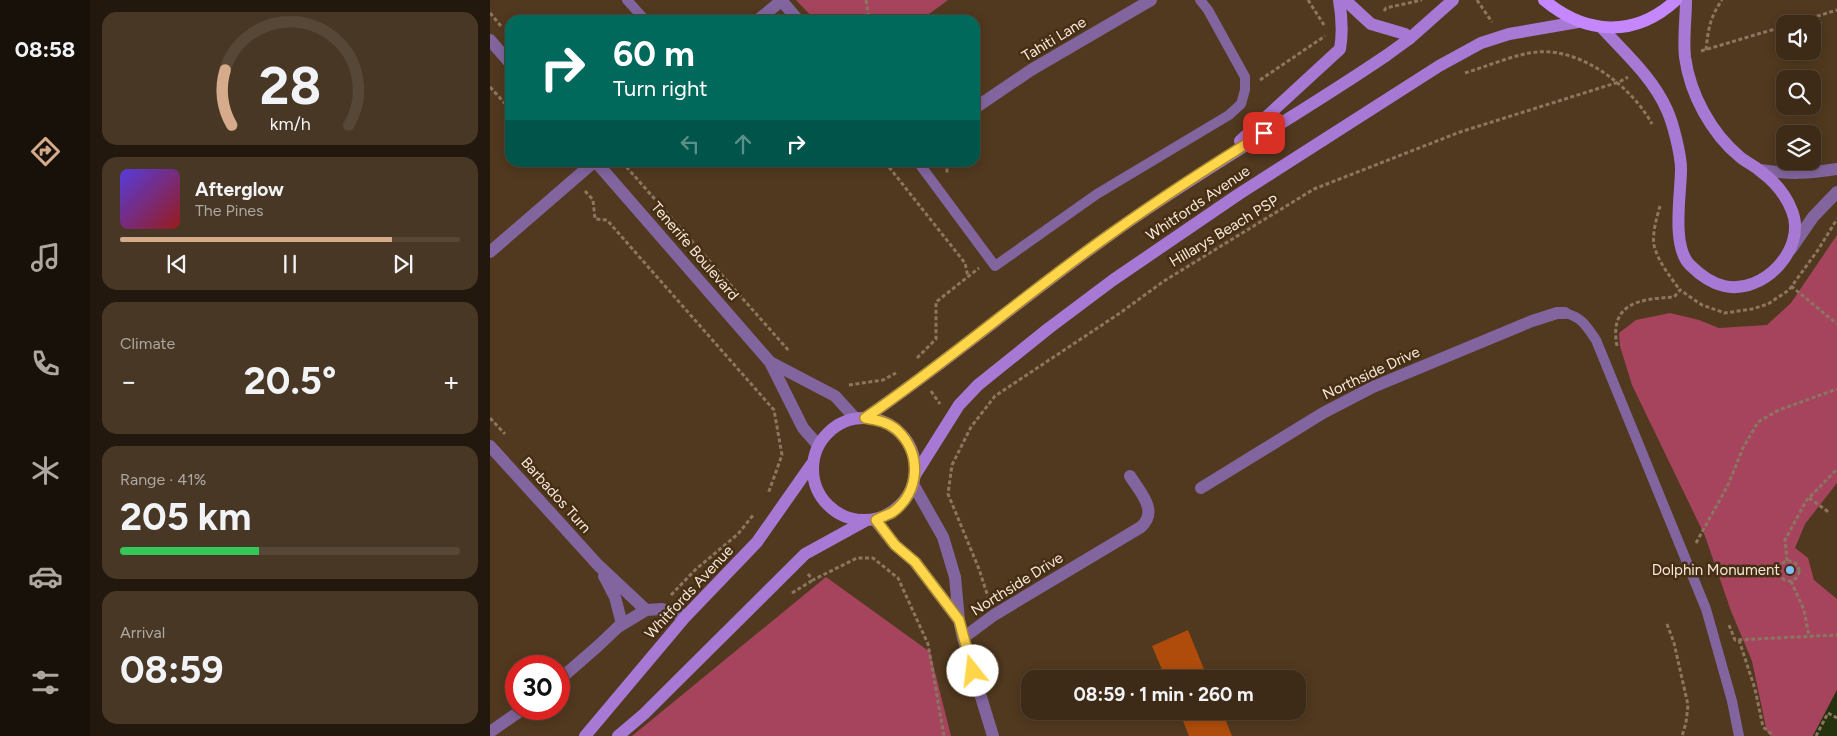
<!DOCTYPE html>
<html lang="en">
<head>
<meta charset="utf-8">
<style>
	:root { --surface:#3d2b17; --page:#483724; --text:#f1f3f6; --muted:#ada7a1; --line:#564736; --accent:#d6ab8b }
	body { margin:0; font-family:Figtree,sans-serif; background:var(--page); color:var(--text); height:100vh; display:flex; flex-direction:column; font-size:19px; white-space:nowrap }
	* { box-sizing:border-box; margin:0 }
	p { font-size:16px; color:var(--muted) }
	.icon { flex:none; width:28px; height:28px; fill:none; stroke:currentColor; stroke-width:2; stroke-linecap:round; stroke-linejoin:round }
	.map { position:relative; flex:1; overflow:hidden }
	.sheet { display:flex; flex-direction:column; gap:12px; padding:12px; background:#22180d; width:400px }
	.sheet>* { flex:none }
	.top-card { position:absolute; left:15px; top:15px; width:475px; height:152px; border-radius:15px; box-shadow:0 2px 12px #0003,0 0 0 1px var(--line); background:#00695c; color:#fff; overflow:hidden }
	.buttons { position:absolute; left:1286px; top:15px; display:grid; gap:10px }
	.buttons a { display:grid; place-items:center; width:45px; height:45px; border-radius:10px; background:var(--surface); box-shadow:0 2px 12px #0003,0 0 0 1px var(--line); font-size:25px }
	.speed { position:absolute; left:15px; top:655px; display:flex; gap:10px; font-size:25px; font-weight:700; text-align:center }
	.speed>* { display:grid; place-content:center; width:65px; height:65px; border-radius:50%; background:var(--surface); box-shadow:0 2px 12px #0003,0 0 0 1px var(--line); line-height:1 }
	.speed .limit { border:8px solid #d22; background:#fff; color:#111 }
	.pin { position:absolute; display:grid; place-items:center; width:42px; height:42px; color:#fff; margin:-21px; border-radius:10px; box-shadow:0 2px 8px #0006 }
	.me { position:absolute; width:55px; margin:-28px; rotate:344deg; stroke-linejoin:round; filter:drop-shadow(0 0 4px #0008) }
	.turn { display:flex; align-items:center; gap:18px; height:105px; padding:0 25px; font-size:22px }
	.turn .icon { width:65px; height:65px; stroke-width:2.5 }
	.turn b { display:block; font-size:35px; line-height:42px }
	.lanes { display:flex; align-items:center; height:48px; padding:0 25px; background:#0003; justify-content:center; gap:25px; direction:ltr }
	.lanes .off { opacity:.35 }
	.big { font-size:38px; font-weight:700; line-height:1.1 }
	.sheet .tile { flex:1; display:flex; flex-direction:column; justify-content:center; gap:8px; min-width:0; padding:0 18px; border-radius:15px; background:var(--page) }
	.sheet .dial { align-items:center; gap:0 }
	.dial svg { height:130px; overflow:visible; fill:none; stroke:var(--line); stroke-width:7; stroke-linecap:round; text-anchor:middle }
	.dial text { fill:var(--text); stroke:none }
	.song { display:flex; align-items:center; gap:15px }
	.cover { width:60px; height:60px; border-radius:8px; background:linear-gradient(135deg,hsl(250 70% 55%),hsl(0 70% 35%)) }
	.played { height:5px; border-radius:2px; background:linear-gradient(90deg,var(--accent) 80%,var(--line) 80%) }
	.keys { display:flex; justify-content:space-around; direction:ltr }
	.heat { display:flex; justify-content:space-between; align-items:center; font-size:28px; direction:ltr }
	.charge { height:8px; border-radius:4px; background:linear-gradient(90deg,#34c759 41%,var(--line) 0) }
	.trip { position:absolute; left:531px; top:670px; width:285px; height:50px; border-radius:15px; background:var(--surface); box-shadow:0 2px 12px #0003,0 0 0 1px var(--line); font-weight:700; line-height:50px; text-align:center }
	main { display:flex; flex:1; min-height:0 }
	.tabs { display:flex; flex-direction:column; width:90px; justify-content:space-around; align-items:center; background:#181109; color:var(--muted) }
	.tabs .icon { width:35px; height:35px }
	.tabs .on { color:var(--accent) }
	.tabs b { font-size:22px; color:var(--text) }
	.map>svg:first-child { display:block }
	.green { fill:#a6445e }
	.water { fill:#25320e }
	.building { fill:#af4c0b }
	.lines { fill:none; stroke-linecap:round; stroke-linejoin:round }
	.path { stroke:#8b7660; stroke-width:3; stroke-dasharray:4 2.5; stroke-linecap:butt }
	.service { stroke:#82659f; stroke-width:10 }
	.minor { stroke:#82659f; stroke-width:12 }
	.secondary { stroke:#a779d5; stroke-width:12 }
	.primary { stroke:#c487fe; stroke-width:12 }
	.route-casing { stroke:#a68a30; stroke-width:12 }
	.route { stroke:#ffd54a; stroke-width:9 }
	.poi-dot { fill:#7cbef9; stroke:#462e15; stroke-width:2 }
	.labels { text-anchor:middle; stroke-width:5; stroke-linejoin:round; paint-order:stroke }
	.street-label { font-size:15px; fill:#f7e8d9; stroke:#462e15 }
	.poi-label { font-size:15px; fill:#f7e8d9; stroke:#462e15; text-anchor:end }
</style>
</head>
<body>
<main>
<nav class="tabs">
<b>08:58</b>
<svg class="icon on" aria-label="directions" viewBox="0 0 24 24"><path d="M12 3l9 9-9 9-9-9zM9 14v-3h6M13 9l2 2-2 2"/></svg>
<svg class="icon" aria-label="music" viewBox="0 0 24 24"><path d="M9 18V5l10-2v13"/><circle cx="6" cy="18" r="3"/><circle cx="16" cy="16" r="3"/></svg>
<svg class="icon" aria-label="phone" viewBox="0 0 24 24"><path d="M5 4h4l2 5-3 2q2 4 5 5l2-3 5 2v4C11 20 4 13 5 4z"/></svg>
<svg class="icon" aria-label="climate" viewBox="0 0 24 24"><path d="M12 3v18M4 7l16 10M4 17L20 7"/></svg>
<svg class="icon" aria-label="car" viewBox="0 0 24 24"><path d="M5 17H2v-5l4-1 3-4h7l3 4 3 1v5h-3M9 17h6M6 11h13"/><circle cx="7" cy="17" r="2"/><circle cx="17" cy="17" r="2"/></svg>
<svg class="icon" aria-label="filters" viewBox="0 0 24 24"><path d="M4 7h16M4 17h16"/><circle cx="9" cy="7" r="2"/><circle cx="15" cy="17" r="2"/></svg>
</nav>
<section class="sheet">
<div class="tile dial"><svg viewBox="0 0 100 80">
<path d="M14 69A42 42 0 1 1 86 69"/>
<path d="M14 69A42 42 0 0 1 10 35" stroke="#d6ab8b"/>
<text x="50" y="56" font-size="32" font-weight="700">28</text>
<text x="50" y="72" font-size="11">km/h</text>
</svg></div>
<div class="tile">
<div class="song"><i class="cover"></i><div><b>Afterglow</b><p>The Pines</p></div></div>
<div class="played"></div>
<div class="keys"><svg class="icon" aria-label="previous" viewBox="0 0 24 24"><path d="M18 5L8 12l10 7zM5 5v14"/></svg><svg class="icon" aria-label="pause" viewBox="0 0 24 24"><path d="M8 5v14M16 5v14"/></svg><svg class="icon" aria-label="next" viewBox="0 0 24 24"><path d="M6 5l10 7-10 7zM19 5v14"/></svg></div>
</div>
<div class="tile"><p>Climate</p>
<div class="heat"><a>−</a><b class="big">20.5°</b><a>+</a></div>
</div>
<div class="tile"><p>Range · 41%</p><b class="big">205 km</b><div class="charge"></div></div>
<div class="tile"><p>Arrival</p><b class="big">08:59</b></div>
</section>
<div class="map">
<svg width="1347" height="736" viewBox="0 0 1347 736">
	<rect width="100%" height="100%" fill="#51391f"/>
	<g class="green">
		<path d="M 306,0 L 458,0 L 431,20 L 325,20 Z"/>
		<path d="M 1347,235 L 1347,483 L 1315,524 L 1305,548 L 1318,558 L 1324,580 L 1347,599 L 1347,690 L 1323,736 L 1281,736 L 1277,732 L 1262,661 L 1241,611 L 1215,536 L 1142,385 L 1130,346 L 1129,333 L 1146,320 L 1180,313 L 1209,320 L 1229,328 L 1277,325 L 1301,303 Z"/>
		<path d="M 336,577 L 440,652 L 461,736 L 142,736 Z"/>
	</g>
	<path class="water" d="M 1347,690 L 1347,736 L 1323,736 Z"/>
	<g class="building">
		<path d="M 698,630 L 718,679 L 676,679 L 662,646 Z"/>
		<path d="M 689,711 L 732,711 L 742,736 L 699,736 Z"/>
	</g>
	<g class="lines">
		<g class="path">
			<path d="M 376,0 L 379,20"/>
			<path d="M 818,0 L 834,25"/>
			<path d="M 987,0 L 1002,22"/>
			<path d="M 894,11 L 896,8 L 932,0"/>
			<path d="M 0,13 L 11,26"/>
			<path d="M 1302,24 L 1347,10"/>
			<path d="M 1216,50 C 1218,30 1220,17 1232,0"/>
			<path d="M 1211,51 L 1295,26"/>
			<path d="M 975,73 C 995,67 1028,53 1048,52 C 1092,48 1143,88 1162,124"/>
			<path d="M 770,80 L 835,36"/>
			<path d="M 0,87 L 20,109"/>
			<path d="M 132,162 L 299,351"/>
			<path d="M 395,162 L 475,263 L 478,277"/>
			<path d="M 457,162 L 457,174"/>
			<path d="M 95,191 L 103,200 L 105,219 L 117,220 L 284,410 L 292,455 L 278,494"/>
			<path d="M 1170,206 C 1167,217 1162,233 1164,245 C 1167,260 1181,278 1190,290"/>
			<path d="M 1301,286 L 1347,324"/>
			<path d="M 1127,346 C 1119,303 1149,299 1184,297 L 1190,290 L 1212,305 L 1235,313 L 1262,309 L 1278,304 L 1299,290 L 1328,250 L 1347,219"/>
			<path d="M 427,358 L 446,339 L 446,302 L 489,268"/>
			<path d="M 359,385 L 393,380 L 406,373"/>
			<path d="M 441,391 L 450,404"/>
			<path d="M 0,418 L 15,434"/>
			<path d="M 1319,498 L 1340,513"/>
			<path d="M 1206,543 L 1238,485 L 1253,448 L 1268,422 L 1289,410 L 1347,389"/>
			<path d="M 1297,561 L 1295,540 L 1316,501 L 1347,469"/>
			<circle cx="1299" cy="571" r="10"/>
			<path d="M 318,574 L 323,580 L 367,558 L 383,558 L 408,578 L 438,644 L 454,736"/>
			<path d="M 1301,581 L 1314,610 L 1319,636"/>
			<path d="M 302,593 L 323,580"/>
			<path d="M 181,595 L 205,570 L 248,534 L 264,514"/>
			<path d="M 499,600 L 489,569 L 458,494 L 462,465 L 481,427 L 505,396 L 630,313 L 674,281 L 824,189 L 970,132 L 1129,82 L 1138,77"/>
			<path d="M 1177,624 L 1184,643 L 1198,705 L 1196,723 L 1192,736"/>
			<path d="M 1239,625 L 1245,640 L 1347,635"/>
			<path d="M 1249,640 L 1265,689 L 1273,727 L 1284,736"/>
			<path d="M 48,715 L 57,709"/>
			<path d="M 1326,736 L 1338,713 L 1347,718"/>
		</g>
		<g class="service">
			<path d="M 137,0 L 155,20"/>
			<path d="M 428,162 L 505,266 L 607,194 L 739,115 L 751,104 L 755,90 L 755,77 L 718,10 L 710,0"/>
			<path d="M 1075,313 C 1092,317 1097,327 1106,340 L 1216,609 L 1242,701 L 1249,736"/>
		</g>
		<g class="minor">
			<path d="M 291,0 L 308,20"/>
			<path d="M 268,20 L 291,1"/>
			<path d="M 0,40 L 20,63"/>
			<path d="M 485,108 L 541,70 L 661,0"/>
			<path d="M 106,162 L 280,362 L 313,428 L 328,445"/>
			<path d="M 1270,170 C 1300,174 1317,174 1347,169"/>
			<path d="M 1301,249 L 1323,217 L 1347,192"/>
			<path d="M 0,252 L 104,162"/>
			<path d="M 280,362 L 345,396 L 365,418"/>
			<path d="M 0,446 L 108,565 L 156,610"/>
			<path d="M 423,484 L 453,537 L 465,577 L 469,620 L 473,638 L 503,736"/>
			<path d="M 711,488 L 833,413 L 883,387 L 1042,321 L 1067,313 L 1075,313"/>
			<path d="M 385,520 L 405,545 L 425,562 L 469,620"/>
			<path d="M 114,576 L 125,597 L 132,624"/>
			<path d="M 473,638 L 504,615 L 651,527 C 669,511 650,492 640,476"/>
			<path d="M 69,680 L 108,646 L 128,627 L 156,610 L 172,609 L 196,616"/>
			<path d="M 0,732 L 33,709"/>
		</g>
		<g class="secondary">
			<path d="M 855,0 L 881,24 L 915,34 L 919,39"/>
			<path d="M 1112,28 C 1135,53 1163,78 1177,110 C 1183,123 1191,155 1191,169 C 1191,194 1181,246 1200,265 C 1209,274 1221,283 1234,286 C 1274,295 1317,248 1302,211 C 1296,195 1283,180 1269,170 C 1263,165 1256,162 1250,157 C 1221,133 1200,94 1195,57 C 1193,38 1196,18 1196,0"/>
			<path d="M 750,141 L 850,49 C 853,32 852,17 849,0"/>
			<circle cx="374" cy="469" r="51"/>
			<path d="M 375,418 C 460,360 538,293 621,234 C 710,170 806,117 897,55 L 919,39 L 963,0"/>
			<path d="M 425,475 L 469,405 L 488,385 L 559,328 L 623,280 L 749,194 L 949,66 L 991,43 L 1019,34 L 1088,22"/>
			<path d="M 95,736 L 196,616 L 267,542 L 321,465"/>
			<path d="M 128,736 L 154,714 L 315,554 L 375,521"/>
		</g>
		<path class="primary" d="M 1054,0 C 1096,35 1145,38 1186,0"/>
	</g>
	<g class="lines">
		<g class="route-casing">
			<path id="route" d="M 483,671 L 469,620 L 425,562 L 405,545 L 386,520 C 391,517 398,515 403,512 C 430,492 432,453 407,430 C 398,422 387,420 375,418 C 460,360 538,292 622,233 C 671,198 722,165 774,133"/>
		</g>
		<use href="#route" class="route"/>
	</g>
	<circle class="poi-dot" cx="1300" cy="570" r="5"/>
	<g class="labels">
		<g class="street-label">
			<text transform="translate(564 39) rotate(-31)" y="5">Tahiti Lane</text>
			<text transform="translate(708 203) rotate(-34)" y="5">Whitfords Avenue</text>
			<text transform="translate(734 231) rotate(-31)" y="5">Hillarys Beach PSP</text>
			<text transform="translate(205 251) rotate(49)" y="5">Tenerife Boulevard</text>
			<text transform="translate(881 373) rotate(-25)" y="5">Northside Drive</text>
			<text transform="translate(66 495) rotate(48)" y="5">Barbados Turn</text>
			<text transform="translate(527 584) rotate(-32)" y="5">Northside Drive</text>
			<text transform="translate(199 592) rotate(-47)" y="5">Whitfords Avenue</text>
		</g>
		<g class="poi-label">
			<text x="1290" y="575">Dolphin Monument</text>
		</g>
	</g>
</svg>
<div class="buttons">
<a><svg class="icon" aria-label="sound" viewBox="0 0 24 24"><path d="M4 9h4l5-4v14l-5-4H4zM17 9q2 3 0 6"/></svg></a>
<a><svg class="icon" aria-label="search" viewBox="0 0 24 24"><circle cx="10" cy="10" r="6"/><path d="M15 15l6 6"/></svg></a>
<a><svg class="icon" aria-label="layers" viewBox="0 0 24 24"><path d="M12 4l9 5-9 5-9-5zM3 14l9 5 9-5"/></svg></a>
</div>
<div class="speed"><div class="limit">30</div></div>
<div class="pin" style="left:774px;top:133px;background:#d93025"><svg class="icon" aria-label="arrive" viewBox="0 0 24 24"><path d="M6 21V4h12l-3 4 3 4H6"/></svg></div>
<svg class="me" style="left:483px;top:671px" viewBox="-20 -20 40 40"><circle r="19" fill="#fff"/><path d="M0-13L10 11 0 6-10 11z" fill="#ffd54a"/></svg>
<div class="trip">08:59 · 1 min · 260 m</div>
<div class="top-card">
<div class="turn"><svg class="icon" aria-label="right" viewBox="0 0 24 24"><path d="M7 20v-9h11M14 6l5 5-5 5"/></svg><div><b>60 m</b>Turn right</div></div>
<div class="lanes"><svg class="icon off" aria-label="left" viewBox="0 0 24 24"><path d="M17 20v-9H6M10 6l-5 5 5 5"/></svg><svg class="icon off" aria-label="ahead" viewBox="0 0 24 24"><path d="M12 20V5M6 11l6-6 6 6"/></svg><svg class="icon" aria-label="right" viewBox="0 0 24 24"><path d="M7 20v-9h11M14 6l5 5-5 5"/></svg></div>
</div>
</div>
</main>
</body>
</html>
